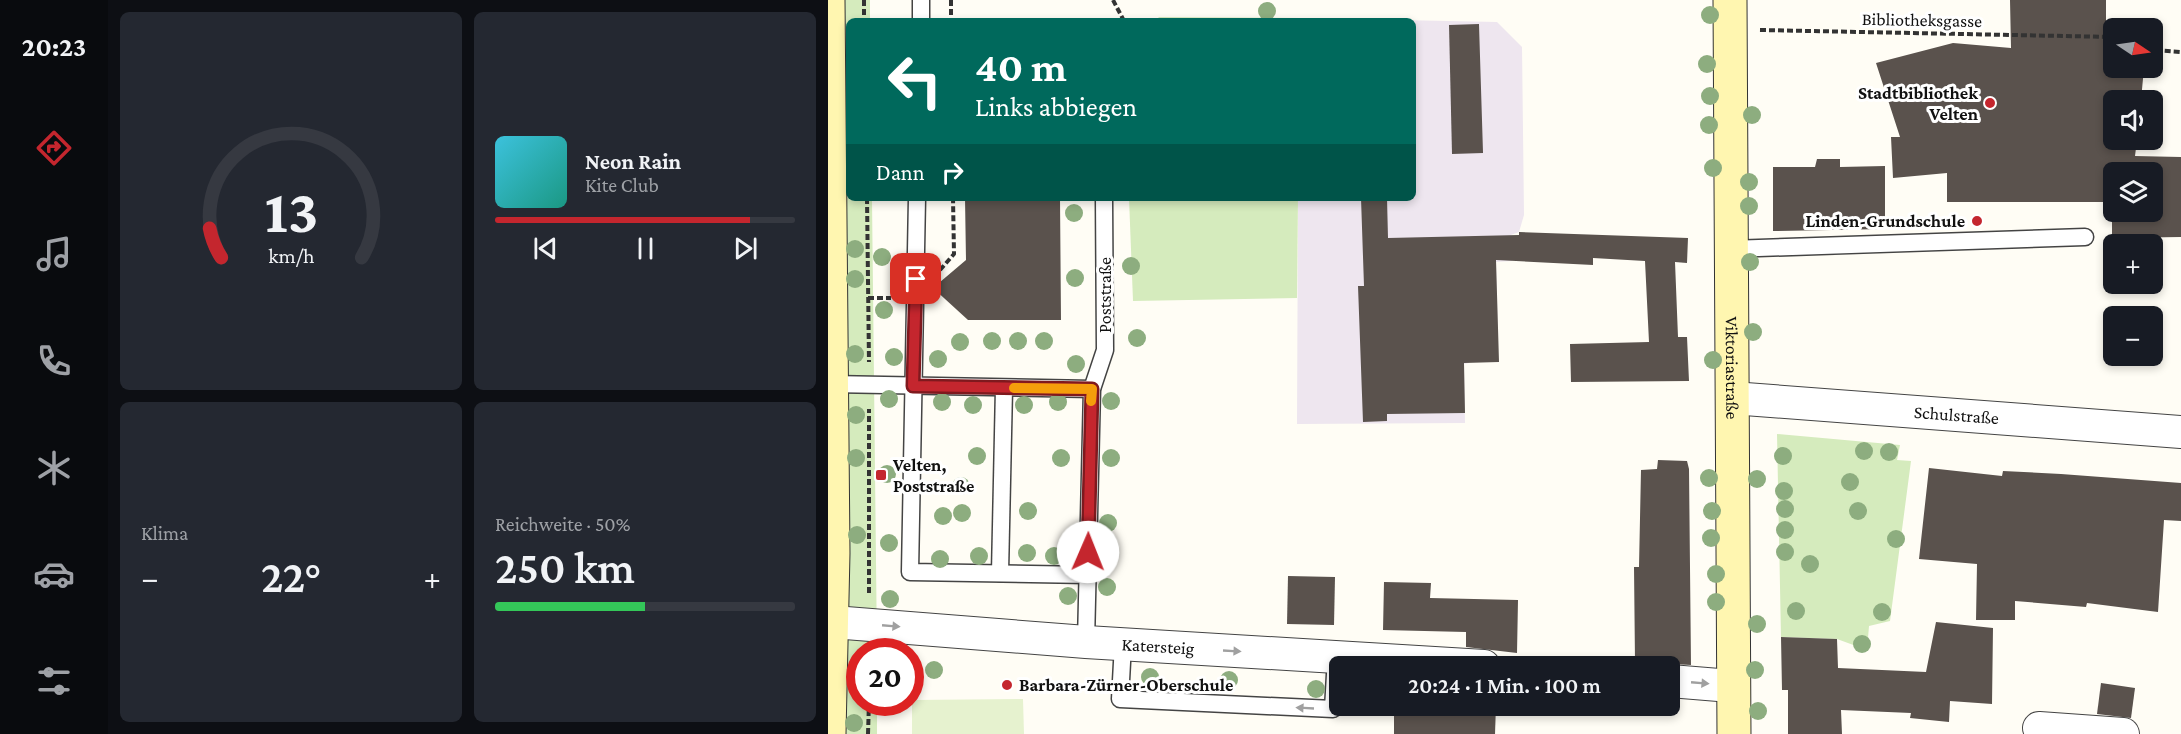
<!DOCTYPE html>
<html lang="de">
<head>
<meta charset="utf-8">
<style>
	:root { --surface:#171b24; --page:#242831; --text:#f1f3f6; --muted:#9ea1a6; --line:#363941; --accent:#c4262e }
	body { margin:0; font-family:"Crimson Pro",serif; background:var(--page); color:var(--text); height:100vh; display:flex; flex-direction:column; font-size:22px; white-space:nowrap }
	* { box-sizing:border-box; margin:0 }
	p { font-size:20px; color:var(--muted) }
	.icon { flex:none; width:33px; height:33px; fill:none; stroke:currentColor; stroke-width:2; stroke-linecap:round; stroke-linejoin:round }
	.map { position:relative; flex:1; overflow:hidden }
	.panel { display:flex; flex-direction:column; gap:12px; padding:12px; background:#0d0f14; width:720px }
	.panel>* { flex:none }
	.hud { position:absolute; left:18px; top:18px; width:570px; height:183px; border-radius:9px; box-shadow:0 3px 9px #0003; background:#00695c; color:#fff; overflow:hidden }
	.needle { width:39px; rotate:103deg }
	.controls { position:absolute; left:1275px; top:18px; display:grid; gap:12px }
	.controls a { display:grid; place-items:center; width:60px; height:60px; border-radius:9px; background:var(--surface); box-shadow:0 3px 9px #0003; font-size:30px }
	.speed { position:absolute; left:18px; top:638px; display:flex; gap:12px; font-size:30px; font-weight:700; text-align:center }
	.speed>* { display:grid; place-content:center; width:78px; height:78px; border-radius:50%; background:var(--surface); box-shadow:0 3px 9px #0003; line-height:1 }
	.speed .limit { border:9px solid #d22; background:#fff; color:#111 }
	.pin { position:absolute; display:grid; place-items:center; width:51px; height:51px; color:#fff; margin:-26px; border-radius:12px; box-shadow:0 3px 9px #0006 }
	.me { position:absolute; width:66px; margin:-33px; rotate:1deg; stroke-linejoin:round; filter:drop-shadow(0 0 4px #0008) }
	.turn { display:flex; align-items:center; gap:21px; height:126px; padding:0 30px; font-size:27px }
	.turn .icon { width:78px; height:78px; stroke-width:2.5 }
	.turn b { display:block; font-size:42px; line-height:51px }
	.then { display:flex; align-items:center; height:57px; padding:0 30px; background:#0003; gap:12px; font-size:22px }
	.big { font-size:45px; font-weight:600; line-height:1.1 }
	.panel .card { flex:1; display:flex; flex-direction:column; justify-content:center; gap:9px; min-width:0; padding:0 21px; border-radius:9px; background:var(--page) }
	.panel .dial { align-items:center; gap:0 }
	.dial svg { height:156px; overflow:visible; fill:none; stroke:var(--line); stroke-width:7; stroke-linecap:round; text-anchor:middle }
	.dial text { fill:var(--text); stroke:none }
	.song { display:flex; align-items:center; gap:18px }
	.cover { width:72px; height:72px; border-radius:9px; background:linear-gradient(135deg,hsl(190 70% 55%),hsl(170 70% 35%)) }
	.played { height:6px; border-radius:3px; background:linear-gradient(90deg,var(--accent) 85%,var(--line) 85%) }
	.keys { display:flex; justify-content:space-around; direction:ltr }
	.heat { display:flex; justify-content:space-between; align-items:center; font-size:33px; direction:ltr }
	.charge { height:9px; border-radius:4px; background:linear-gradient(90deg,#34c759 50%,var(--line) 0) }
	.panel .tiles { flex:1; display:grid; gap:12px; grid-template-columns:repeat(2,1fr) }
	.trip { position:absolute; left:501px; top:656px; width:351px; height:60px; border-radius:9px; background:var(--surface); box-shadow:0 3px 9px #0003; font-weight:600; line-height:60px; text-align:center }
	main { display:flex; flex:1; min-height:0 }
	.menu { display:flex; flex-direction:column; width:108px; justify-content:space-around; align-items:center; background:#090b0e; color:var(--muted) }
	.menu .icon { width:42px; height:42px }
	.menu .current { color:var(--accent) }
	.menu b { font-size:27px; color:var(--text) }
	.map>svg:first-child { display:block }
	.industrial { fill:#eee6ef }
	.green { fill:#d5ebbd }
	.pitch { fill:#e6f2cf }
	.building { fill:#5a524d; fill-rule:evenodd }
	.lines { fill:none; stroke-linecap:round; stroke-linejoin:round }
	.lane-casing { stroke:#444; stroke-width:19 }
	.street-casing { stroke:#444; stroke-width:34 }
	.secondary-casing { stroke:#333; stroke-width:35 }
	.path { stroke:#333; stroke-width:4; stroke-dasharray:6 3; stroke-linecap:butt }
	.lane { stroke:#fff; stroke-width:16 }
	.street { stroke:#fff; stroke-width:32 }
	.secondary { stroke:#fff6b0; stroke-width:33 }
	.tree { fill:#8dad7f }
	.oneway { fill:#a0a0a0 }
	.route-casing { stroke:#7f191e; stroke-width:15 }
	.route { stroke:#c4262e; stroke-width:10 }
	.slow { stroke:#f59e0b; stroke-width:10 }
	.poi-dot { fill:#c4262e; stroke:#fff; stroke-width:2 }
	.labels { text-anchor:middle; stroke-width:6; stroke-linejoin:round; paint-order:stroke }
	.street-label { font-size:18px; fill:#111; stroke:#fff }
	.poi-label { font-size:18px; font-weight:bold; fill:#111; stroke:#fff; text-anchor:end }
</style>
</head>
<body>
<main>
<nav class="menu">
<b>20:23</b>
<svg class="icon current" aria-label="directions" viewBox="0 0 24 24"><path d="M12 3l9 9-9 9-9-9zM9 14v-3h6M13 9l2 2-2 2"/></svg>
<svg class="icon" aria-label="music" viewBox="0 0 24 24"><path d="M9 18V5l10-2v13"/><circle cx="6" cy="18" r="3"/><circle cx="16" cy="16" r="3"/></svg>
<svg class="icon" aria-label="phone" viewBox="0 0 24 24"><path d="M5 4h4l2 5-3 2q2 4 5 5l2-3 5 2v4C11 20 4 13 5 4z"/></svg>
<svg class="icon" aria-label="climate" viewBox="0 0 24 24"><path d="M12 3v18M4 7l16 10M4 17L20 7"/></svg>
<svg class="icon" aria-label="car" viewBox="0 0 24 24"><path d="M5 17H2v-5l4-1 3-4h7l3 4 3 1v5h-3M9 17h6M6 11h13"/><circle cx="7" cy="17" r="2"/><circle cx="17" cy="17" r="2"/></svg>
<svg class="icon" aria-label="filters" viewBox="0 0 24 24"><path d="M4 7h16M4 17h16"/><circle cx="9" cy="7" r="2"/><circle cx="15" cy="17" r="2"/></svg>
</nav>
<section class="panel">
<div class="tiles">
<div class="card dial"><svg viewBox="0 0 100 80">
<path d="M14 69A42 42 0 1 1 86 69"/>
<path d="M14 69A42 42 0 0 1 8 54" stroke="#c4262e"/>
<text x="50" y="56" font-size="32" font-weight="700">13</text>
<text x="50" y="72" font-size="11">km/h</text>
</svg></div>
<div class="card">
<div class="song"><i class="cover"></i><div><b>Neon Rain</b><p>Kite Club</p></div></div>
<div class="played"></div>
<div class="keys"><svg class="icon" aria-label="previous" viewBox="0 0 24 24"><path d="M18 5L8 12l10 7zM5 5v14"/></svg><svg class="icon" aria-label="pause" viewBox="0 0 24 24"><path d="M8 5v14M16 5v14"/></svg><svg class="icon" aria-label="next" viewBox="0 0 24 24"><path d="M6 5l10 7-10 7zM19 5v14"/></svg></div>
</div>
<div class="card"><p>Klima</p>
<div class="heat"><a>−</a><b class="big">22°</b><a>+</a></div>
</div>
<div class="card"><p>Reichweite · 50%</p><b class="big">250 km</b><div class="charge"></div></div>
</div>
</section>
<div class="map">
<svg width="1353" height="734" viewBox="0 0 1353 734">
	<rect width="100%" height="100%" fill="#fffdf5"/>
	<path class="industrial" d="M 473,18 L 669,22 L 694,47 L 696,215 L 691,232 L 683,235 L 684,261 L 668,262 L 670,341 L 641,342 L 641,363 L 636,364 L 637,423 L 469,424 L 470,198 L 585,198 L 585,21 L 473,21 Z"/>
	<g class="green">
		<path d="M 0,0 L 42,0 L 42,21 L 21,21 L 21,198 L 44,198 L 49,651 L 32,651 L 32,702 L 49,702 L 49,734 L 0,734 Z"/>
		<path d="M 331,17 L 473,18 L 473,21 L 327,21 Z"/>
		<path d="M 301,198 L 470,198 L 469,298 L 305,301 Z"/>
		<path d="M 949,434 L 1072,445 L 1069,460 L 1083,461 L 1062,621 L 1041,626 L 1039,650 L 1009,639 L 953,637 Z"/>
	</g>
	<path class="pitch" d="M 195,699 L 196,734 L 84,734 L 84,700 Z"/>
	<g class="building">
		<path d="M 1182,0 L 1278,0 L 1278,56 L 1286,57 L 1286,68 L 1316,68 L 1313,100 L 1286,100 L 1286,140 L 1309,140 L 1307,156 L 1353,157 L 1353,237 L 1284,238 L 1284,202 L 1119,202 L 1119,173 L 1065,178 L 1063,137 L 1072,137 L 1048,63 L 1125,43 L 1183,48 ZM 1286,172 L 1324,172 L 1324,212 L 1286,212 Z"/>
		<path d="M 651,24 L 655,153 L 624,154 L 621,25 Z"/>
		<path d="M 989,159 L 1012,159 L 1012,167 L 1057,166 L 1057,229 L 945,231 L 945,167 L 987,167 Z"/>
		<path d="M 137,198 L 232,198 L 233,320 L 140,320 L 105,288 L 138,260 Z"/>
		<path d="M 533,198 L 559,198 L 560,238 L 691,235 L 691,232 L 860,238 L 859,263 L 847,262 L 850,337 L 859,337 L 861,381 L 743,382 L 742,344 L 821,342 L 817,261 L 765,258 L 765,265 L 668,260 L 671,362 L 636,363 L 637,413 L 559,414 L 559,421 L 535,422 L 530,286 L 536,286 Z"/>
		<path d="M 830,460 L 859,461 L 861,469 L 863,665 L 807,662 L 806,567 L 811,567 L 813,470 L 829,469 Z"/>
		<path d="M 1101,468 L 1174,476 L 1175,471 L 1233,474 L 1353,483 L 1353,521 L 1336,520 L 1330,612 L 1259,603 L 1258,607 L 1187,601 L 1187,620 L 1148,620 L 1149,564 L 1091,559 Z"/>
		<path d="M 460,576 L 507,577 L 506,625 L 459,624 Z"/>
		<path d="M 556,582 L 603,583 L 602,598 L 690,600 L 689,653 L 638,647 L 638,632 L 555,630 Z"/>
		<path d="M 1108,622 L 1165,628 L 1164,704 L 1122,701 L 1121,722 L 1082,718 L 1083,713 L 1013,710 L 1014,734 L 960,734 L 960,690 L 954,690 L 953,637 L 1009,639 L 1010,668 L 1098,672 Z"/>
		<path d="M 1273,683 L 1307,688 L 1303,718 L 1269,714 Z"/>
		<path d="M 566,705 L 668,705 L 667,734 L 566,734 Z"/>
	</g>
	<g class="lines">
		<g class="lane-casing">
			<g id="lane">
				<path d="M 93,21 L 93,0"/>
				<path d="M 89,198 L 82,572 L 260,575"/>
				<path d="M 902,249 L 1257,237"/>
				<path d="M 3,384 L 264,389"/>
				<path d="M 172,573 L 176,388"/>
				<path d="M 258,642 L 264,389 L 277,350 L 276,198"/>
				<path d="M 295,644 L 292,699 L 505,709 L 508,657"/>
			</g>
		</g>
		<g class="street-casing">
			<g id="street">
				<path id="s1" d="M 904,398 L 1353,432"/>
				<path id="s2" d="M 5,622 L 258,642 L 656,666"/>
				<path d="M 842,681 L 903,686"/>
				<path d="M 1211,728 L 1295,734"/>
			</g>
		</g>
		<g class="secondary-casing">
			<g id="secondary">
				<path d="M 0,0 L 5,553 L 1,734"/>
				<path id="s3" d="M 902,0 L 906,734"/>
			</g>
		</g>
		<g class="path">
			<path d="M 36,0 L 36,21"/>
			<path d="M 123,0 L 123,21"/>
			<path d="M 285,0 L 296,21"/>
			<path d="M 932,30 L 1286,37"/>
			<path d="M 1324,43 L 1326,50 L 1353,52"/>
			<path d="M 39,198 L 41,362"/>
			<path d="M 112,270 L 126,254 L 125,198"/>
			<path d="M 40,298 L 63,298"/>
			<path d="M 41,593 L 41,409"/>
			<path d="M 40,734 L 41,702"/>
		</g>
		<use href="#lane" class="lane"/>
		<use href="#street" class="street"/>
		<use href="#secondary" class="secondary"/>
	</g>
	<g class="tree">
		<circle cx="439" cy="11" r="9"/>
		<circle cx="882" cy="15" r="9"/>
		<circle cx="879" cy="64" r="9"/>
		<circle cx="882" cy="96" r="9"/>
		<circle cx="924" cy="115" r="9"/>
		<circle cx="881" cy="125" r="9"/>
		<circle cx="885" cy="168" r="9"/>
		<circle cx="921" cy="182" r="9"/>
		<circle cx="921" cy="206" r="9"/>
		<circle cx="246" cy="213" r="9"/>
		<circle cx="27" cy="249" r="9"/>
		<circle cx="54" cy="257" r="9"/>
		<circle cx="922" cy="262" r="9"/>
		<circle cx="303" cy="266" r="9"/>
		<circle cx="247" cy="278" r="9"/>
		<circle cx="27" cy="279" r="9"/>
		<circle cx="56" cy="310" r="9"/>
		<circle cx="925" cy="332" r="9"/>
		<circle cx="309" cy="338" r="9"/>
		<circle cx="164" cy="341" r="9"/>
		<circle cx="190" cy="341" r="9"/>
		<circle cx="216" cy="341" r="9"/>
		<circle cx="132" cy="342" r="9"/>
		<circle cx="27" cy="354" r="9"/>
		<circle cx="66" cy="357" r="9"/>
		<circle cx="110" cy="359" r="9"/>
		<circle cx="885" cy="360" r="9"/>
		<circle cx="248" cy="364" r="9"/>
		<circle cx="61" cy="399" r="9"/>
		<circle cx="283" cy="401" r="9"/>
		<circle cx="114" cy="402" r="9"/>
		<circle cx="230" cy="402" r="9"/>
		<circle cx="145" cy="405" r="9"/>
		<circle cx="196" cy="405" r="9"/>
		<circle cx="28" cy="415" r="9"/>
		<circle cx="1036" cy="451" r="9"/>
		<circle cx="1061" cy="452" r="9"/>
		<circle cx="149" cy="456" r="9"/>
		<circle cx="955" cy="456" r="9"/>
		<circle cx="28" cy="458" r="9"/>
		<circle cx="233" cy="458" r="9"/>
		<circle cx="283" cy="458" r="9"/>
		<circle cx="59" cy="474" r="9"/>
		<circle cx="881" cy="478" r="9"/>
		<circle cx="929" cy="479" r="9"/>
		<circle cx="1022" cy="482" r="9"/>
		<circle cx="133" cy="486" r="9"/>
		<circle cx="956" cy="491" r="9"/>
		<circle cx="957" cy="509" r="9"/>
		<circle cx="200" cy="511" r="9"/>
		<circle cx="884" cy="511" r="9"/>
		<circle cx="1030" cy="511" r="9"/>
		<circle cx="134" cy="513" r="9"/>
		<circle cx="115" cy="516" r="9"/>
		<circle cx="280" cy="523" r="9"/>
		<circle cx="957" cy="530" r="9"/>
		<circle cx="29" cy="535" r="9"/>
		<circle cx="883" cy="538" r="9"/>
		<circle cx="1068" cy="539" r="9"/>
		<circle cx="61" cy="543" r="9"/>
		<circle cx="957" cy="552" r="9"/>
		<circle cx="199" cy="553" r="9"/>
		<circle cx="151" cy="556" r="9"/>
		<circle cx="226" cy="556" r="9"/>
		<circle cx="112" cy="559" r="9"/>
		<circle cx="982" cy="564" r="9"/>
		<circle cx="888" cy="574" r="9"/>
		<circle cx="279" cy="587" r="9"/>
		<circle cx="240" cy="596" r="9"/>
		<circle cx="62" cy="599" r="9"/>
		<circle cx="888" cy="602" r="9"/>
		<circle cx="968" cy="611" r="9"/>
		<circle cx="1054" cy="612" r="9"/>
		<circle cx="929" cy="624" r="9"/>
		<circle cx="1034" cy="644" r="9"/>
		<circle cx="106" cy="670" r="9"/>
		<circle cx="927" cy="670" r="9"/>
		<circle cx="322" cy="677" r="9"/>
		<circle cx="401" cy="680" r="9"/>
		<circle cx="488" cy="689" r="9"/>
		<circle cx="930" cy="711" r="9"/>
		<circle cx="26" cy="723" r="9"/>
	</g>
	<defs><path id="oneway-solid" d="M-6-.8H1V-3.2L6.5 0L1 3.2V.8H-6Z" transform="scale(1.5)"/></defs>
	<g class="oneway">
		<use href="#oneway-solid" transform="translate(63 626) rotate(5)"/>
		<use href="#oneway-solid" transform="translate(404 651) rotate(3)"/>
		<use href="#oneway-solid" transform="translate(872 683) rotate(5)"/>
		<use href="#oneway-solid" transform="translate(477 708) rotate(-177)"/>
	</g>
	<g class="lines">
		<g class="route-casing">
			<path id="route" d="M 88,279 L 85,386 L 264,389 L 260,552"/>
		</g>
		<use href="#route" class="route"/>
		<path class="slow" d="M 186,388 L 264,389 L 263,401"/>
	</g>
	<g class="poi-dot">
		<circle cx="1162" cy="103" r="6"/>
		<circle cx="1149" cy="221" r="6"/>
		<rect x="47" y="469" width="12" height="12" rx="3"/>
		<circle cx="179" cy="685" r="6"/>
	</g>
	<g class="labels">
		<g class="street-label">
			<text transform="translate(1094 20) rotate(1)" y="6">Bibliotheksgasse</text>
			<text transform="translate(277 295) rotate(-90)" y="6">Poststraße</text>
			<text dy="6" stroke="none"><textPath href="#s3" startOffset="368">Viktoriastraße</textPath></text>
			<text dy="6" stroke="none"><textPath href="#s1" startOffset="225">Schulstraße</textPath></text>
			<text dy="6" stroke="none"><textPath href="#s2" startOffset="326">Katersteig</textPath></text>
		</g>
		<g class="poi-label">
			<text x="1150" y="99">Stadtbibliothek<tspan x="1150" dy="21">Velten</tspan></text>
			<text x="1137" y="227">Linden-Grundschule</text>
			<text x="65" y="471" text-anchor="start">Velten,<tspan x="65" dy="21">Poststraße</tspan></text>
			<text x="191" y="691" text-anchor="start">Barbara-Zürner-Oberschule</text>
		</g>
	</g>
</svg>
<div class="controls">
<a><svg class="needle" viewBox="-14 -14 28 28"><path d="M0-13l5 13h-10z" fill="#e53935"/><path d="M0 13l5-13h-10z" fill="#9ea1a6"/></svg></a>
<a><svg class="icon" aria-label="sound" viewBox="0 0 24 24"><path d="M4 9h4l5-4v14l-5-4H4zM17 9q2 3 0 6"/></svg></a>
<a><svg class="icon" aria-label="layers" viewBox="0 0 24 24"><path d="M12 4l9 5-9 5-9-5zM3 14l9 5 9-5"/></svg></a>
<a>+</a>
<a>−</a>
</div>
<div class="speed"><div class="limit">20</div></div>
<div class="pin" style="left:88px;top:279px;background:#d93025"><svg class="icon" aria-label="arrive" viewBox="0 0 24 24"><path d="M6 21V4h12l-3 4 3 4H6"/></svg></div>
<svg class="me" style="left:260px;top:552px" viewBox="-20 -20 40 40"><circle r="19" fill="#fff"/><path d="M0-13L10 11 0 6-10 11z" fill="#c4262e"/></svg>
<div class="trip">20:24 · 1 Min. · 100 m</div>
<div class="hud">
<div class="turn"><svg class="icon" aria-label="left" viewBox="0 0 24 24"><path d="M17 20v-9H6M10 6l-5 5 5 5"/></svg><div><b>40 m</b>Links abbiegen</div></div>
<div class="then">Dann<svg class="icon" aria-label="right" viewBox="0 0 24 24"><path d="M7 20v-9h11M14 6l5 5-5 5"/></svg></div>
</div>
</div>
</main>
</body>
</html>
